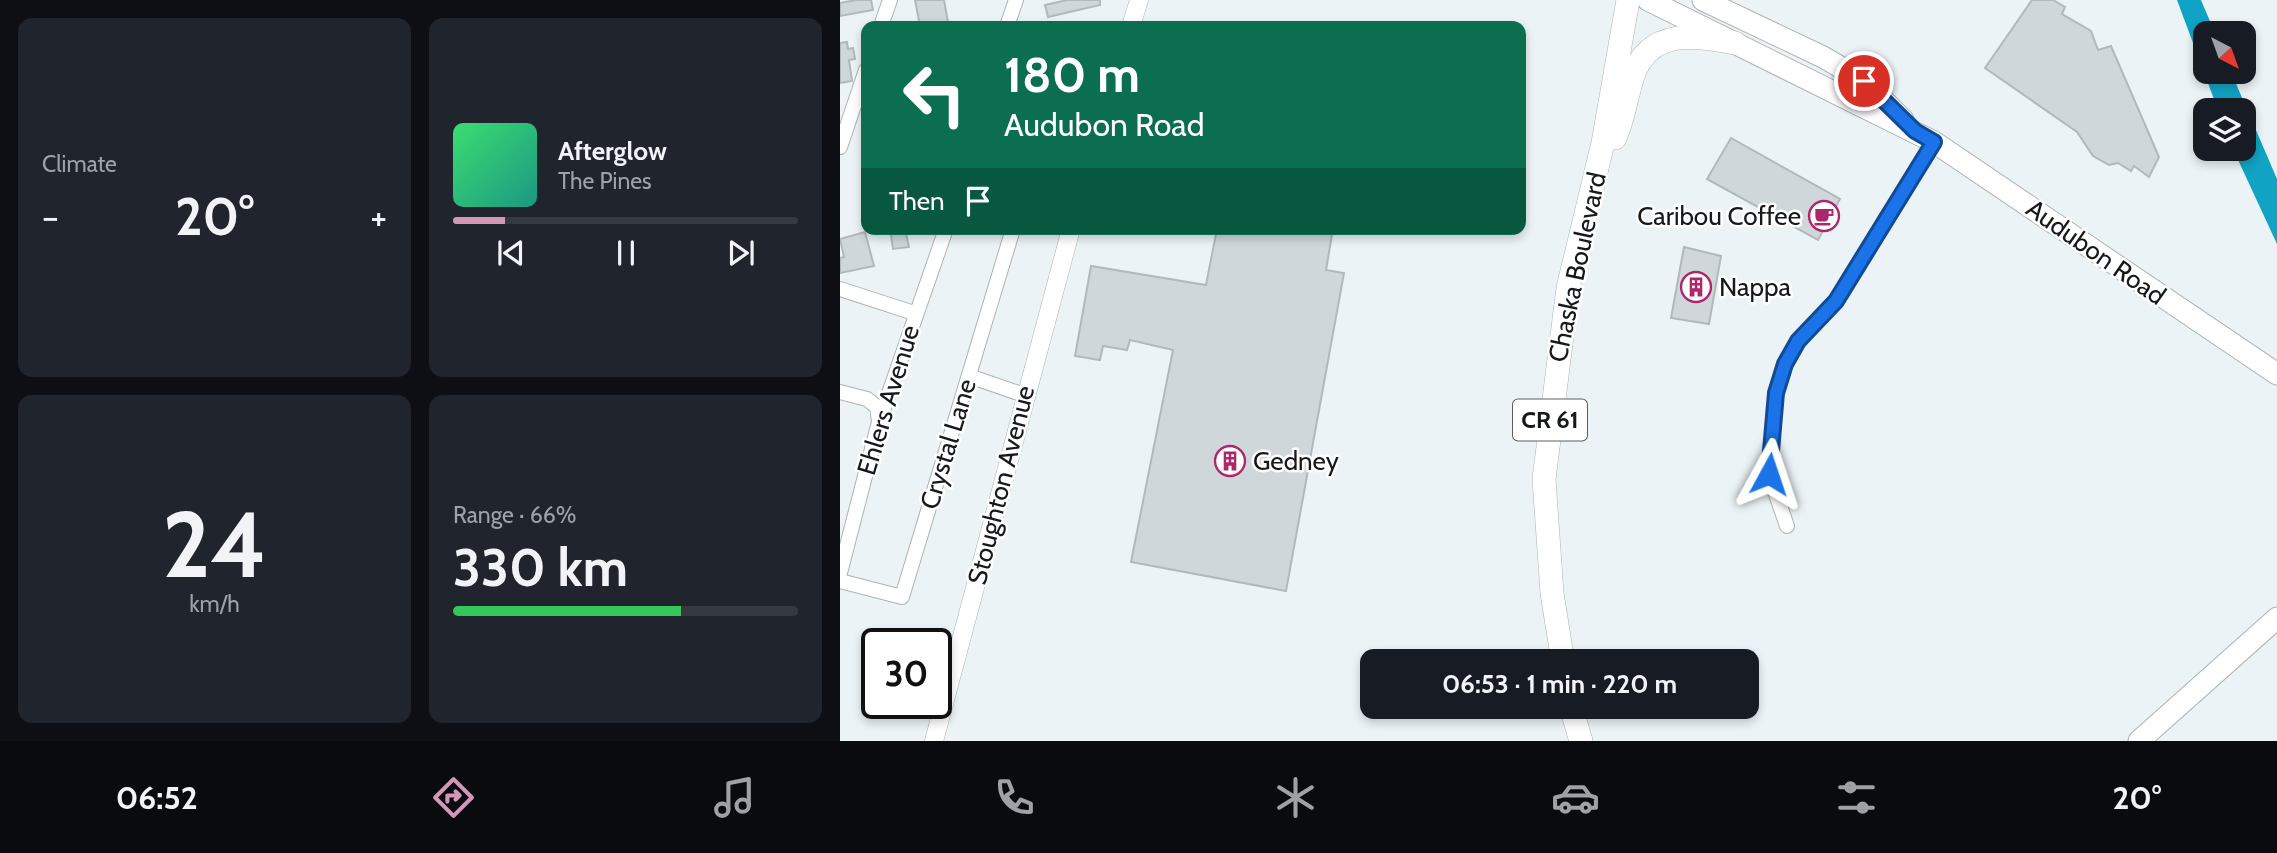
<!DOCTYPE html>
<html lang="en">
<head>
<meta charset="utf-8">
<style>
	:root { --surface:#171b24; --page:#20242c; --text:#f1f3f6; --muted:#9ea1a6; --line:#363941; --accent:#d397b7 }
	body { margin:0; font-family:Cabin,sans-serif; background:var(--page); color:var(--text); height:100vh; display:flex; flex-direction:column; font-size:26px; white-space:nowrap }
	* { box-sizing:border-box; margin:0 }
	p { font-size:23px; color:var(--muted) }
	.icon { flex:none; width:38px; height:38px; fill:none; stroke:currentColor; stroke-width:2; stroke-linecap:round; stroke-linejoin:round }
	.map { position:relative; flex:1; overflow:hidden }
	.details { display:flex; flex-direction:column; gap:18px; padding:18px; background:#0d0f14; width:840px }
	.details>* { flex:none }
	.banner { position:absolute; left:21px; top:21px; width:665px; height:214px; border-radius:14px; box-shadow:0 4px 10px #0003; background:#0b6e4f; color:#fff; overflow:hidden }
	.needle { width:46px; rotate:139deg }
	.controls { position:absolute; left:1353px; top:21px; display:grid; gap:14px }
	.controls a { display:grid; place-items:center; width:63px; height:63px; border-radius:14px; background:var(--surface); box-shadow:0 4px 10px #0003; font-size:35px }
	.speed { position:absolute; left:21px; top:628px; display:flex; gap:14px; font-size:35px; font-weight:700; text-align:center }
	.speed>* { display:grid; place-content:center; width:91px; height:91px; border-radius:50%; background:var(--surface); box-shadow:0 4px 10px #0003; line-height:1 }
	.speed .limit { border:4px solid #111; border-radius:10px; background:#fff; color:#111 }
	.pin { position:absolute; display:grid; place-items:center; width:60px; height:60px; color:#fff; margin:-30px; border:4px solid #fff; border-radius:50%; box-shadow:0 2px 7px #0007 }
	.me { position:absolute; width:77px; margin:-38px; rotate:5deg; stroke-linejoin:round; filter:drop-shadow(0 0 5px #0008) }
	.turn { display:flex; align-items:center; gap:24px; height:147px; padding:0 28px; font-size:32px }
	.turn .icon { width:91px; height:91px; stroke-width:2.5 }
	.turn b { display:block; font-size:49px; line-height:60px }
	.then { display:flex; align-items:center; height:66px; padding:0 28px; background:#0003; gap:14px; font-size:26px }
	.big { font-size:52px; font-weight:700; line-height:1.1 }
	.details .card { flex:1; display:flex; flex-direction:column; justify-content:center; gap:10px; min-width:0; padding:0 24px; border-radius:14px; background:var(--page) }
	.details .dial { align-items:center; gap:0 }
	.dial b { font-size:91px; line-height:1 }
	.song { display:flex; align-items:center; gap:21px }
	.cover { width:84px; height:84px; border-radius:10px; background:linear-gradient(135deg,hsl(140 70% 55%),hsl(170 70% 35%)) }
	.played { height:7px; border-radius:4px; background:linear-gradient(90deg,var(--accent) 15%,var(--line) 15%) }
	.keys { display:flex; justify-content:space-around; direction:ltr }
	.heat { display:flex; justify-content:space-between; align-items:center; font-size:38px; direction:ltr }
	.charge { height:10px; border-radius:5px; background:linear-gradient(90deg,#34c759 66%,var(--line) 0) }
	.details .tiles { flex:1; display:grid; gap:18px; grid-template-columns:repeat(2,1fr) }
	.trip { position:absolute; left:520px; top:649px; width:399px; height:70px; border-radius:14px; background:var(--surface); box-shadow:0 4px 10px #0003; font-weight:700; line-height:70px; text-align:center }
	.dock { display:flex; height:112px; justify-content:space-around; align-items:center; background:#090b0e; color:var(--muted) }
	.dock .icon { width:49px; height:49px }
	.dock .active { color:var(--accent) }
	.dock b { font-size:32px; color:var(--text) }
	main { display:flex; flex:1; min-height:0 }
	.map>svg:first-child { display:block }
	.water { fill:#11a3c3 }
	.building { fill:#cfd7da; stroke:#b1b9bb; stroke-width:2 }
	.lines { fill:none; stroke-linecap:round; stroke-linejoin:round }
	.minor-casing { stroke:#abb3b5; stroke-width:16 }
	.tertiary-casing { stroke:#abb3b5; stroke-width:19 }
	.secondary-casing { stroke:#abb3b5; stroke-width:23 }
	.primary-casing { stroke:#abb3b5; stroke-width:24 }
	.minor { stroke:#fff; stroke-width:14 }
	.tertiary { stroke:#fff; stroke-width:18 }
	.secondary { stroke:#fff; stroke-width:21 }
	.primary { stroke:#fff; stroke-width:23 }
	.route-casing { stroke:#114b97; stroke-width:18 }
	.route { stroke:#1a73e8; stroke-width:12 }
	.labels { text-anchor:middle; stroke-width:5; stroke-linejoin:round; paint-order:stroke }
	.shield { fill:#fff; stroke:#5c5e5f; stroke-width:2 }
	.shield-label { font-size:24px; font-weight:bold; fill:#16191a }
	.poi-label { font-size:26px; fill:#16191a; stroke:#fff; text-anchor:start }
	.street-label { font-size:26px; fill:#16191a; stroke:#fff }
</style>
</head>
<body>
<main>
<section class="details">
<div class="tiles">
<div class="card"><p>Climate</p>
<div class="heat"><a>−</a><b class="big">20°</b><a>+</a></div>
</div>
<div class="card">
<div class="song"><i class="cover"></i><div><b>Afterglow</b><p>The Pines</p></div></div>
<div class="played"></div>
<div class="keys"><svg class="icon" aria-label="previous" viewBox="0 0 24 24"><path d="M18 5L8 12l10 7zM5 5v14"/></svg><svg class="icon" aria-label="pause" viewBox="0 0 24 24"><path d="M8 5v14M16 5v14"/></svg><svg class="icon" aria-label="next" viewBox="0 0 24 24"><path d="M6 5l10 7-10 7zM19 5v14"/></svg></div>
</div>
<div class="card dial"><b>24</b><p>km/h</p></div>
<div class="card"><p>Range · 66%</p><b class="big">330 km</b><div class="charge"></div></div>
</div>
</section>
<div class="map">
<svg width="1437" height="741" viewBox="0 0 1437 741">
	<rect width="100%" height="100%" fill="#ebf3f6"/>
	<path class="water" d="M 1337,0 L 1361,0 L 1375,33 L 1365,33 L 1365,72 L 1391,72 L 1437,179 L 1437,244 L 1393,149 L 1404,149 L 1404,110 L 1378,110 Z"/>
	<g class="building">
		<path d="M 16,0 L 31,0 L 33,10 L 0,16 L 0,3 Z"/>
		<path d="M 75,0 L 104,0 L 108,22 L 80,26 Z"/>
		<path d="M 227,0 L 260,0 L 260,5 L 208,17 L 205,5 Z"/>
		<path d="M 1192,0 L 1213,0 L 1225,7 L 1222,14 L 1251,31 L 1258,50 L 1271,46 L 1319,157 L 1309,177 L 1294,166 L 1291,171 L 1278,163 L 1269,165 L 1253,156 L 1237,132 L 1145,68 Z"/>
		<path d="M 7,42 L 8,49 L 13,48 L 15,59 L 9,60 L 12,81 L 0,83 L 0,43 Z"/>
		<path d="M 891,138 L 1000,199 L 978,240 L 867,179 Z"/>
		<path d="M 50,229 L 65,229 L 69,247 L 53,249 Z"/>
		<path d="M 377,229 L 493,229 L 486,270 L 504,273 L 446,591 L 291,562 L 333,350 L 290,340 L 287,350 L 263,346 L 260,360 L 235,356 L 251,266 L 366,285 Z"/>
		<path d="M 25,232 L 34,266 L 0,273 L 0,258 L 4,257 L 0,239 Z"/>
		<path d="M 844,247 L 881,256 L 869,324 L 831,318 Z"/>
	</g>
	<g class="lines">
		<g class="minor-casing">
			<g id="minor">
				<path d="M 41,26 L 50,0"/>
				<path d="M 167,26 L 176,0"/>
				<path d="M 0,147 L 26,70"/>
				<path d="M 0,289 L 74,313"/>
				<path d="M 129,376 L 184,395"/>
				<path d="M 0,392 L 27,399 L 37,407 L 39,421"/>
				<path d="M 947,526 L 929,474 L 936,393 L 945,364 L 959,341 L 997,301 L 1094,142"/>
				<path d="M 0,573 L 39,422 L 106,229"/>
				<path d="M 0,581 L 62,597 L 173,229"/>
			</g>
		</g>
		<g class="tertiary-casing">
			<g id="tertiary">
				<path d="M 291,26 L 299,0"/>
				<path d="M 94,741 L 231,229"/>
			</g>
		</g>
		<g class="secondary-casing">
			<g id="secondary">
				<path d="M 808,0 L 1094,142 L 1437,374"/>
				<path d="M 863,0 L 983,57 L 1024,81 L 1063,120"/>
				<path d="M 1299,741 L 1437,618"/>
			</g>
		</g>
		<g class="primary-casing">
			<g id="primary">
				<path d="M 775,138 C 784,118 786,97 793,76 C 809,28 856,35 895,43"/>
				<path d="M 723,662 L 712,593 L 704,479 L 728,288 L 763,143 L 788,0"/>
				<path d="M 731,707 L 741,741"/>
			</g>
		</g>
		<use href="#minor" class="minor"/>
		<use href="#tertiary" class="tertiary"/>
		<use href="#secondary" class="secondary"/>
		<use href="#primary" class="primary"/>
	</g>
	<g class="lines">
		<g class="route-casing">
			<path id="route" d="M 929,474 L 936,393 L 945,364 L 958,341 L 996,301 L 1094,142 L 1075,131 L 1024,81"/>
		</g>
		<use href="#route" class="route"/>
	</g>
	<defs>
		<g id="cafe-ring" transform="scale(1.575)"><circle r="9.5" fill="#fff" stroke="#af276a" stroke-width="1.5"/><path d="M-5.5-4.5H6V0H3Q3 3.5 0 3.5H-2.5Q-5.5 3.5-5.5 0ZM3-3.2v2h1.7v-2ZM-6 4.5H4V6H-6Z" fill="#af276a"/></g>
		<g id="building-ring" transform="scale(1.575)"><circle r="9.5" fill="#fff" stroke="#af276a" stroke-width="1.5"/><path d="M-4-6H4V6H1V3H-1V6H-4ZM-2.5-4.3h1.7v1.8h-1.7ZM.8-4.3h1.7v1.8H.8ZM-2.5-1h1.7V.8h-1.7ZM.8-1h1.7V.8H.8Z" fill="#af276a"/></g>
	</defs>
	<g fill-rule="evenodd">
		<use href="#cafe-ring" x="984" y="216"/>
		<use href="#building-ring" x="856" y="287"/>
		<use href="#building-ring" x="390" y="461"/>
	</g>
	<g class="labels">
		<rect class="shield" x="673" y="399.5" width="74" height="41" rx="5"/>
		<g class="shield-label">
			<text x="710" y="428">CR 61</text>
		</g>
		<g class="poi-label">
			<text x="961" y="225" text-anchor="end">Caribou Coffee</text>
			<text x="879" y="296">Nappa</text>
			<text x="413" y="470">Gedney</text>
		</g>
		<g class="street-label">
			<text transform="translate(1256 252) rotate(35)" y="9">Audubon Road</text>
			<text transform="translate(737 267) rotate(-78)" y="9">Chaska Boulevard</text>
			<text transform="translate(48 400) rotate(-73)" y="9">Ehlers Avenue</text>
			<text transform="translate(108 444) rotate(-73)" y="9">Crystal Lane</text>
			<text transform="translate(161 485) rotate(-76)" y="9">Stoughton Avenue</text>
		</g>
	</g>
</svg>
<div class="controls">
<a><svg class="needle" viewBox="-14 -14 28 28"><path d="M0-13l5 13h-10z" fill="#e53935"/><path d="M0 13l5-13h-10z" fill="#9ea1a6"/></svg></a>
<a><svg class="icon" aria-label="layers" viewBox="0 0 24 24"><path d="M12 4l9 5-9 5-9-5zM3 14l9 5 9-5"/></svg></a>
</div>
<div class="speed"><div class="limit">30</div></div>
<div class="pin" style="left:1024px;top:81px;background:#d93025"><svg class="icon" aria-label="arrive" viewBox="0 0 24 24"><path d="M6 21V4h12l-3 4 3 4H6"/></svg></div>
<svg class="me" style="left:929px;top:474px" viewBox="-20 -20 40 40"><path d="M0-17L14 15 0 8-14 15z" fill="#1a73e8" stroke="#fff" stroke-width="4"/></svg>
<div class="trip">06:53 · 1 min · 220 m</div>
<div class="banner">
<div class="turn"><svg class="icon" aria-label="left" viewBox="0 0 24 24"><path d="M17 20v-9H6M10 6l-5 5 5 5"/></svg><div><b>180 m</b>Audubon Road</div></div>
<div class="then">Then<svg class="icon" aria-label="arrive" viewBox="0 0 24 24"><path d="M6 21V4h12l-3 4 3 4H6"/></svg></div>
</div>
</div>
</main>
<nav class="dock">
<b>06:52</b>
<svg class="icon active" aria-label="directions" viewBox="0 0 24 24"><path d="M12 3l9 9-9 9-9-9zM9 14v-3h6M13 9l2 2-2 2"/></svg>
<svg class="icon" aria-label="music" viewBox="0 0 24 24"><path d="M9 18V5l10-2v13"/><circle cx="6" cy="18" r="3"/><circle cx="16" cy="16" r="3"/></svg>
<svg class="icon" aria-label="phone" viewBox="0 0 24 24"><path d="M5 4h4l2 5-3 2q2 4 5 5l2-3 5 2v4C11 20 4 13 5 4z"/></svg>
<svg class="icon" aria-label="climate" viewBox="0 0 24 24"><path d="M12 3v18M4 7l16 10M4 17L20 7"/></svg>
<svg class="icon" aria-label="car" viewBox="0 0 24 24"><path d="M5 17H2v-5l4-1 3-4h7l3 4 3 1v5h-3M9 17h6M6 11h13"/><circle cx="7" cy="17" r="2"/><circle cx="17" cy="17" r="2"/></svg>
<svg class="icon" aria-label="filters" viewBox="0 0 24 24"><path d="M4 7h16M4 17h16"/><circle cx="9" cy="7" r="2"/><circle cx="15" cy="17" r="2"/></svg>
<b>20°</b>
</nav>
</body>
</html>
